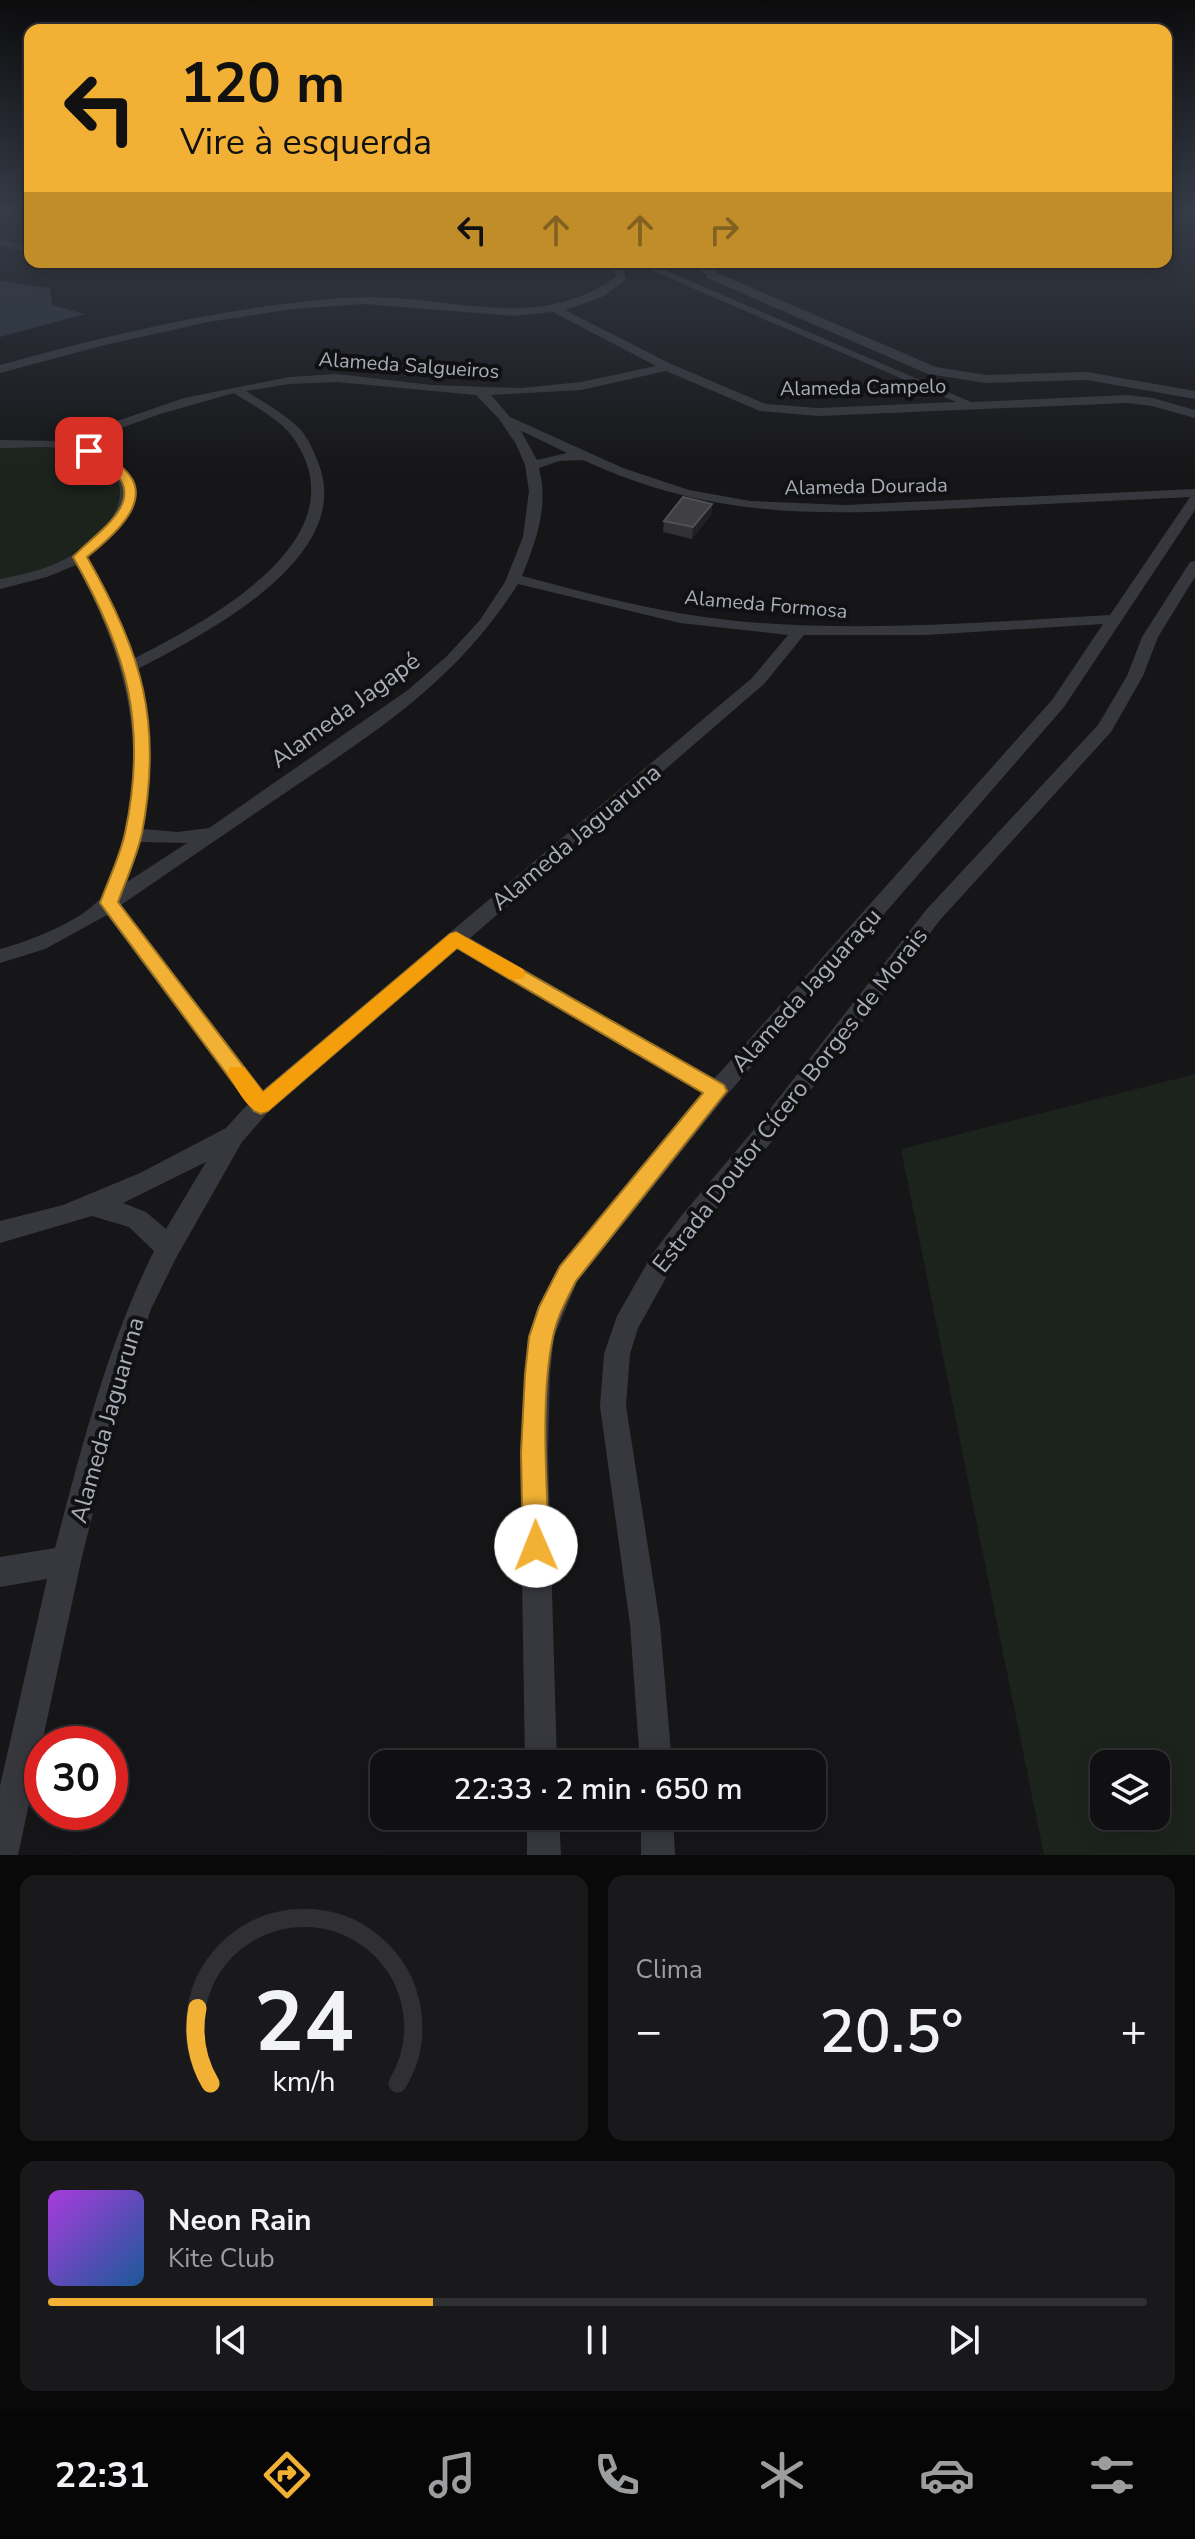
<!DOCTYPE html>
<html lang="pt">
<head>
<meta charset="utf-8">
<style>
	:root { --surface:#101012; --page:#19191b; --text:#f1f3f6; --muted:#9c9d9f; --line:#303032; --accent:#f2b134 }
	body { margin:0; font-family:"Nunito Sans",sans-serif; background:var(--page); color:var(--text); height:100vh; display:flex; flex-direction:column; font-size:30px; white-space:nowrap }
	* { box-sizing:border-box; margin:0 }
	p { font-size:26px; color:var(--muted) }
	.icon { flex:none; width:44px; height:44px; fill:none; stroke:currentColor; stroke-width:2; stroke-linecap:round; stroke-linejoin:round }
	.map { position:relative; height:1855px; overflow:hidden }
	.details { display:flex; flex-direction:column; gap:20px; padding:20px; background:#09090a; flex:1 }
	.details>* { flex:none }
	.hud { position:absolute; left:24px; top:24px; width:1148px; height:244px; border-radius:16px; box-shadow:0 4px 20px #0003,0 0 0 2px var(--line); background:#f2b134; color:#111; overflow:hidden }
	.tools { position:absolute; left:1090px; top:1750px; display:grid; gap:16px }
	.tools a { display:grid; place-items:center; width:80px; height:80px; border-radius:16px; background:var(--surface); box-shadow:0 4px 20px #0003,0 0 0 2px var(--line); font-size:40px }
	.speed { position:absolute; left:24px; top:1726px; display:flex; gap:16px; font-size:40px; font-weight:700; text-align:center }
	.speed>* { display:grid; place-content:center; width:104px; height:104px; border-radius:50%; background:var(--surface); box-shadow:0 4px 20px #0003,0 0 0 2px var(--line); line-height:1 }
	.speed .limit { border:12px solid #d22; background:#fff; color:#111 }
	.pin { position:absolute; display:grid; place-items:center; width:68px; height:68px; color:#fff; margin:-34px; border-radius:16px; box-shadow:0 4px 12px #0006 }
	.me { position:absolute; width:88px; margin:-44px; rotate:359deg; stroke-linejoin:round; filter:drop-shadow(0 0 6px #0008) }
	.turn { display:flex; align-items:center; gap:28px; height:168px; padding:0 24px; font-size:36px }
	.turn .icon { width:104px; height:104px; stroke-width:2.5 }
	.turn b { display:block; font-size:56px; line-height:68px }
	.lanes { display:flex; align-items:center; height:76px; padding:0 24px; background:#0003; justify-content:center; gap:40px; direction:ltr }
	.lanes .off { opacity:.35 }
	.big { font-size:60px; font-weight:600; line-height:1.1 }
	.details .widget { flex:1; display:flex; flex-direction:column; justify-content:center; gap:12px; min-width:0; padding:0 28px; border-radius:16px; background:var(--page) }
	.details .dial { align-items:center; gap:0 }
	.dial svg { height:208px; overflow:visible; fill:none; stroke:var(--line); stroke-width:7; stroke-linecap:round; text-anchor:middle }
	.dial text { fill:var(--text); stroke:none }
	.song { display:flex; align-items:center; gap:24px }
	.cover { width:96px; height:96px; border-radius:12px; background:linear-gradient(135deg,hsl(280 70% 55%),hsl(210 70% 35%)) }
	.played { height:8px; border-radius:4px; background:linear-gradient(90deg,var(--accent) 35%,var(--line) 35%) }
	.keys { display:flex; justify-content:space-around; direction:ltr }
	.heat { display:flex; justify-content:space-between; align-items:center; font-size:44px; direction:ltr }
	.details .tiles { flex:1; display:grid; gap:20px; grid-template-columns:1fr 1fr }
	.widget:last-child { grid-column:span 2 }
	.trip { position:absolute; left:370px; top:1750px; width:456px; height:80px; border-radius:16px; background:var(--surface); box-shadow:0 4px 20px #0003,0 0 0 2px var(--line); font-weight:600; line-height:80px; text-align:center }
	.tab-bar { display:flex; height:128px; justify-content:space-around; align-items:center; background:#060607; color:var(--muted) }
	.tab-bar .icon { width:56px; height:56px }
	.tab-bar .current { color:var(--accent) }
	.tab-bar b { font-size:36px; color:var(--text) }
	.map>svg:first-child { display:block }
	.green { fill:#1c231d; fill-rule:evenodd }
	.water { fill:#2c353c }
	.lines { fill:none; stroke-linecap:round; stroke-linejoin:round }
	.minor { fill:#37383d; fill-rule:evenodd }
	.tertiary { fill:#37383d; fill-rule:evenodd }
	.wall { fill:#323236 }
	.shaded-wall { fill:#212124 }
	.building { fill:#3f3f44; stroke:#4f5156; stroke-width:2 }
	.route { fill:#f2b134; stroke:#9d7322; stroke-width:2 }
	.slow { fill:#f59e0b }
	.labels { text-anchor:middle; stroke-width:8; stroke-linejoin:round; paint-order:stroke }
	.far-street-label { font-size:20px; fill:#a8adb8; stroke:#111113 }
	.street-label { font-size:24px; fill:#a8adb8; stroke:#111113 }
</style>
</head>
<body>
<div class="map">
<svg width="1195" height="1855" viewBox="0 0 1195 1855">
	<rect width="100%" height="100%" fill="#161618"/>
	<g class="green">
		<path d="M 0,447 C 29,448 64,445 91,457 C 159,488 97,540 59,562 C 41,571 19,575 0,579 Z"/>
		<path d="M 1195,1074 L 1195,1855 L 1044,1855 L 901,1149 ZM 1104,1764 L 1156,1764 L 1156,1816 L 1104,1816 Z"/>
	</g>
	<path class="water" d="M 3,281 L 50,288 L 52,305 L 85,314 L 0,337 L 0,282 Z"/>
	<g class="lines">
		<g class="minor">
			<path d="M 0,239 L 30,247 L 30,253 L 0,245 Z"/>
			<path d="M 77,262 L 134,262 L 129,265 L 82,265 Z"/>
			<path d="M 612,262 L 622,262 L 626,280 L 602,297 L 565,310 L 671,364 L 766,404 L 818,408 L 956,402 L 632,262 L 646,262 L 971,402 L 1127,395 L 1153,398 L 1195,410 L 1195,418 L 1152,406 L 1127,403 L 818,416 L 760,411 L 666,371 L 581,390 L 491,395 L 510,417 L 623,468 L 689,490 L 750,501 L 845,505 L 1195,489 L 1195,510 L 1064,707 L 725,1097 L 577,1282 L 554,1337 L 550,1374 L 548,1453 L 557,1764 L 525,1764 L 520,1453 L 528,1337 L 538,1307 L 559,1266 L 702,1093 L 457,949 L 269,1111 L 242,1142 L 176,1258 L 151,1309 L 123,1392 L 81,1561 L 18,1855 L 0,1855 L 0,1786 L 47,1579 L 0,1587 L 0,1557 L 55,1548 C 82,1446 107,1346 154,1251 L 129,1227 L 92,1216 L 0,1243 L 0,1221 L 63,1205 L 140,1173 L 226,1128 L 248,1104 L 107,915 L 45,949 L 0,963 L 0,949 C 30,941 76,923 98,901 C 108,892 113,869 117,857 C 153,756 126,655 76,565 L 47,577 L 0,589 L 0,579 C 26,574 53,568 75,553 C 116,527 147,478 85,454 C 59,444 27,448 0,448 L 0,440 L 59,441 L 184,398 L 289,377 L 337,374 L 432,385 L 521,388 L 581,382 L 656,366 L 553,312 L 513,316 L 365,304 L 293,309 L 208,322 L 105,345 L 0,373 L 0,365 C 102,337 204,312 309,301 C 337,298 366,296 394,298 C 475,303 545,327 616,277 ZM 337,382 L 476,395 L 499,419 L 516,444 L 525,465 L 529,491 L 523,537 L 505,582 L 480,620 L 447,656 L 408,690 L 209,828 L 177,832 L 143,829 C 152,775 153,723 138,669 C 205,634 357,557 318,462 C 313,450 309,440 301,430 C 285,414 265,403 246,391 L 289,384 ZM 234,393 C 255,407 283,420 296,442 C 360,542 206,621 135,658 L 122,624 L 87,558 C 141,518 158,462 76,444 L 160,414 ZM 521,431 L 526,433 L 567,453 L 537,460 ZM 583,460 C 715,521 824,515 965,508 C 1040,504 1115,501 1190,497 L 1110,615 C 986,622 861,633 737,621 C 664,614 593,595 522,576 C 536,541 549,507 539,468 L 559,461 ZM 518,584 L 680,623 L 788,635 L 752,678 L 263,1090 L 121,905 C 177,867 232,829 288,791 C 380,729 457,680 518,584 ZM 1103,624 L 1052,700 L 714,1079 L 470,938 L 764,684 L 804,635 L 926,635 ZM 141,842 L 187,843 L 127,882 ZM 206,1162 L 166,1229 L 146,1212 L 123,1203 Z"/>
			<path d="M 690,262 L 701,262 L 710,269 L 716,262 L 727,262 L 711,278 Z"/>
			<path d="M 1195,561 L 1195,577 L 1158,637 L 1143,676 L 1111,732 L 940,920 L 768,1146 L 700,1229 L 671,1269 L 638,1328 L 630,1354 L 626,1406 L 660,1624 L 672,1764 L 640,1764 L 630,1624 L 600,1406 L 604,1354 L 617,1316 L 653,1253 L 682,1215 L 752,1132 L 926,910 L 1098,725 L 1127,676 L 1142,637 L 1190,562 Z"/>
			<path d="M 527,1816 L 559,1816 L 561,1855 L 527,1855 Z"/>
			<path d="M 641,1816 L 673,1816 L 675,1855 L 641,1855 Z"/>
		</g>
		<path class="tertiary" d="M 707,272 L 715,272 L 936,367 L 986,375 L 1087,372 L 1195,391 L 1195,399 L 1087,380 L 986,383 L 928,374 L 707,278 Z"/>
	</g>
	<path class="wall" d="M 712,504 L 711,515 L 692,539 L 663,532 L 664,521 Z"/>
	<path class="shaded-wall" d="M 712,504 L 711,515 L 692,539 L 693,527 Z"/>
	<path class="building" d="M 683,497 L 712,504 L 693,527 L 664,521 Z"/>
	<linearGradient id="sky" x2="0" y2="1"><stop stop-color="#0c0c0d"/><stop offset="0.45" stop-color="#363c48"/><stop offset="1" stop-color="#363c48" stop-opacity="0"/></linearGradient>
	<rect width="1195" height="471" fill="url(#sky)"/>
	<path class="route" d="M 85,449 C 96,448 104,455 113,461 C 165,492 116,534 87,557 C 142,652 163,723 142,833 C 137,856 126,880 118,902 L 263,1092 L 450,934 L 456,932 L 724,1085 L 727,1091 L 576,1281 C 567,1299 557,1317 553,1337 C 540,1398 547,1484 549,1546 L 545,1556 L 536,1559 L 527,1556 L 523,1546 L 521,1453 L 525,1374 L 529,1337 L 539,1307 L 560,1266 L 703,1093 L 457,948 L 268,1111 L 261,1114 L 254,1111 L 100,903 C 108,880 120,857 125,833 C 148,725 127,651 73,557 C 91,536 149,503 113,471 C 105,464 94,459 85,454 Z"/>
	<path class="slow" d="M 456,932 L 523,969 L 526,974 L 523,979 L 510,979 L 457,948 L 268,1111 C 250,1117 239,1091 230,1078 L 227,1073 L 230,1067 L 244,1067 L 263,1092 L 450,934 Z"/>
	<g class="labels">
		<g class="far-street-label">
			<text transform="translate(409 365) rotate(4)" y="7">Alameda Salgueiros</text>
			<text transform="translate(863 387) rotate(-1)" y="7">Alameda Campelo</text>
			<text transform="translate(866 486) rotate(-1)" y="7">Alameda Dourada</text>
			<text transform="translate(766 604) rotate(5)" y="7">Alameda Formosa</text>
		</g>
		<g class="street-label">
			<text transform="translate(345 710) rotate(-36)" y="8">Alameda Jagapé</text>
			<text transform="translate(576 837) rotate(-40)" y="8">Alameda Jaguaruna</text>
			<text transform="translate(806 990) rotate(-48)" y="8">Alameda Jaguaraçu</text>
			<text transform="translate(790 1100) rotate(-52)" y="8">Estrada Doutor Cícero Borges de Morais</text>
			<text transform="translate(107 1420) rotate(-74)" y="8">Alameda Jaguaruna</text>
		</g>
	</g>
</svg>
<div class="tools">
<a><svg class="icon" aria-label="layers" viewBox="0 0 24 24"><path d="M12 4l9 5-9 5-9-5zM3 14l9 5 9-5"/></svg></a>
</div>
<div class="speed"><div class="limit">30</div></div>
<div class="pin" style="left:89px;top:451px;background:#d93025"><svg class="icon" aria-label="arrive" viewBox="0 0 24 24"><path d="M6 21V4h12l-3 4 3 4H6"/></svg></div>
<svg class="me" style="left:536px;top:1546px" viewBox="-20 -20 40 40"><circle r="19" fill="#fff"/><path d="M0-13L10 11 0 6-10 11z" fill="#f2b134"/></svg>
<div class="trip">22:33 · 2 min · 650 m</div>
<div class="hud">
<div class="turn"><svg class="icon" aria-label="left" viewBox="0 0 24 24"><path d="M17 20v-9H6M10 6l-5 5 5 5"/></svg><div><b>120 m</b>Vire à esquerda</div></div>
<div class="lanes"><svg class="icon" aria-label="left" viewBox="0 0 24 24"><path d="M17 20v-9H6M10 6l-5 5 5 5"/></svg><svg class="icon off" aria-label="ahead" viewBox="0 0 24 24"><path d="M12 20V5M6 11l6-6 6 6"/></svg><svg class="icon off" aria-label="ahead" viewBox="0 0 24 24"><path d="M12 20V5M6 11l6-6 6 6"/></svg><svg class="icon off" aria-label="right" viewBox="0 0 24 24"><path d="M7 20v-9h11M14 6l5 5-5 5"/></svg></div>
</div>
</div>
<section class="details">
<div class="tiles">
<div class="widget dial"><svg viewBox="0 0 100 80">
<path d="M14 69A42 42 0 1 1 86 69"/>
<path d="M14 69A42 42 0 0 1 9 40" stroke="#f2b134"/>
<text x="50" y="56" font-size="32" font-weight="700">24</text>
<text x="50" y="72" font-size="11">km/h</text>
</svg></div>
<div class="widget"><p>Clima</p>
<div class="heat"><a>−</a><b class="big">20.5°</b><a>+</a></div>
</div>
<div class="widget">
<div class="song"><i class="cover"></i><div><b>Neon Rain</b><p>Kite Club</p></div></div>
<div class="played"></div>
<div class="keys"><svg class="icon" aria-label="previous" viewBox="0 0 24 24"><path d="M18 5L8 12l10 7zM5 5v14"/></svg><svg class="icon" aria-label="pause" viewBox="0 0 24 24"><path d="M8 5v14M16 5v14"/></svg><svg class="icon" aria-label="next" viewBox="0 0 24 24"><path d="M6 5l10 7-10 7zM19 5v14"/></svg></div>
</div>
</div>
</section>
<nav class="tab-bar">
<b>22:31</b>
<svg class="icon current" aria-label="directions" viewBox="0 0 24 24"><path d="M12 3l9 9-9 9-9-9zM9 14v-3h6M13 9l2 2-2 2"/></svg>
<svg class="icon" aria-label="music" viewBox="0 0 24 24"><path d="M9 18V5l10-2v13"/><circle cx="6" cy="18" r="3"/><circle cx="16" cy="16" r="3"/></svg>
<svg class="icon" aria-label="phone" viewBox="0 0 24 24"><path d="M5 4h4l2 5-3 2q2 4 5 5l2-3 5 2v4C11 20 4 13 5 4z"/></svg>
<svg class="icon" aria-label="climate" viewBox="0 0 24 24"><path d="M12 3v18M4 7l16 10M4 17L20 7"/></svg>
<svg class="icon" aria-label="car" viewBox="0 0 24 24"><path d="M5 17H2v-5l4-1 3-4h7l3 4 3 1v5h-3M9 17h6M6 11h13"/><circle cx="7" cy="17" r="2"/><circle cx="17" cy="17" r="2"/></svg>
<svg class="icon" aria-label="filters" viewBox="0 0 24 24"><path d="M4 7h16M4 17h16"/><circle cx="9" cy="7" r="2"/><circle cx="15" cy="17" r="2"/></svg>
</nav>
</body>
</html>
